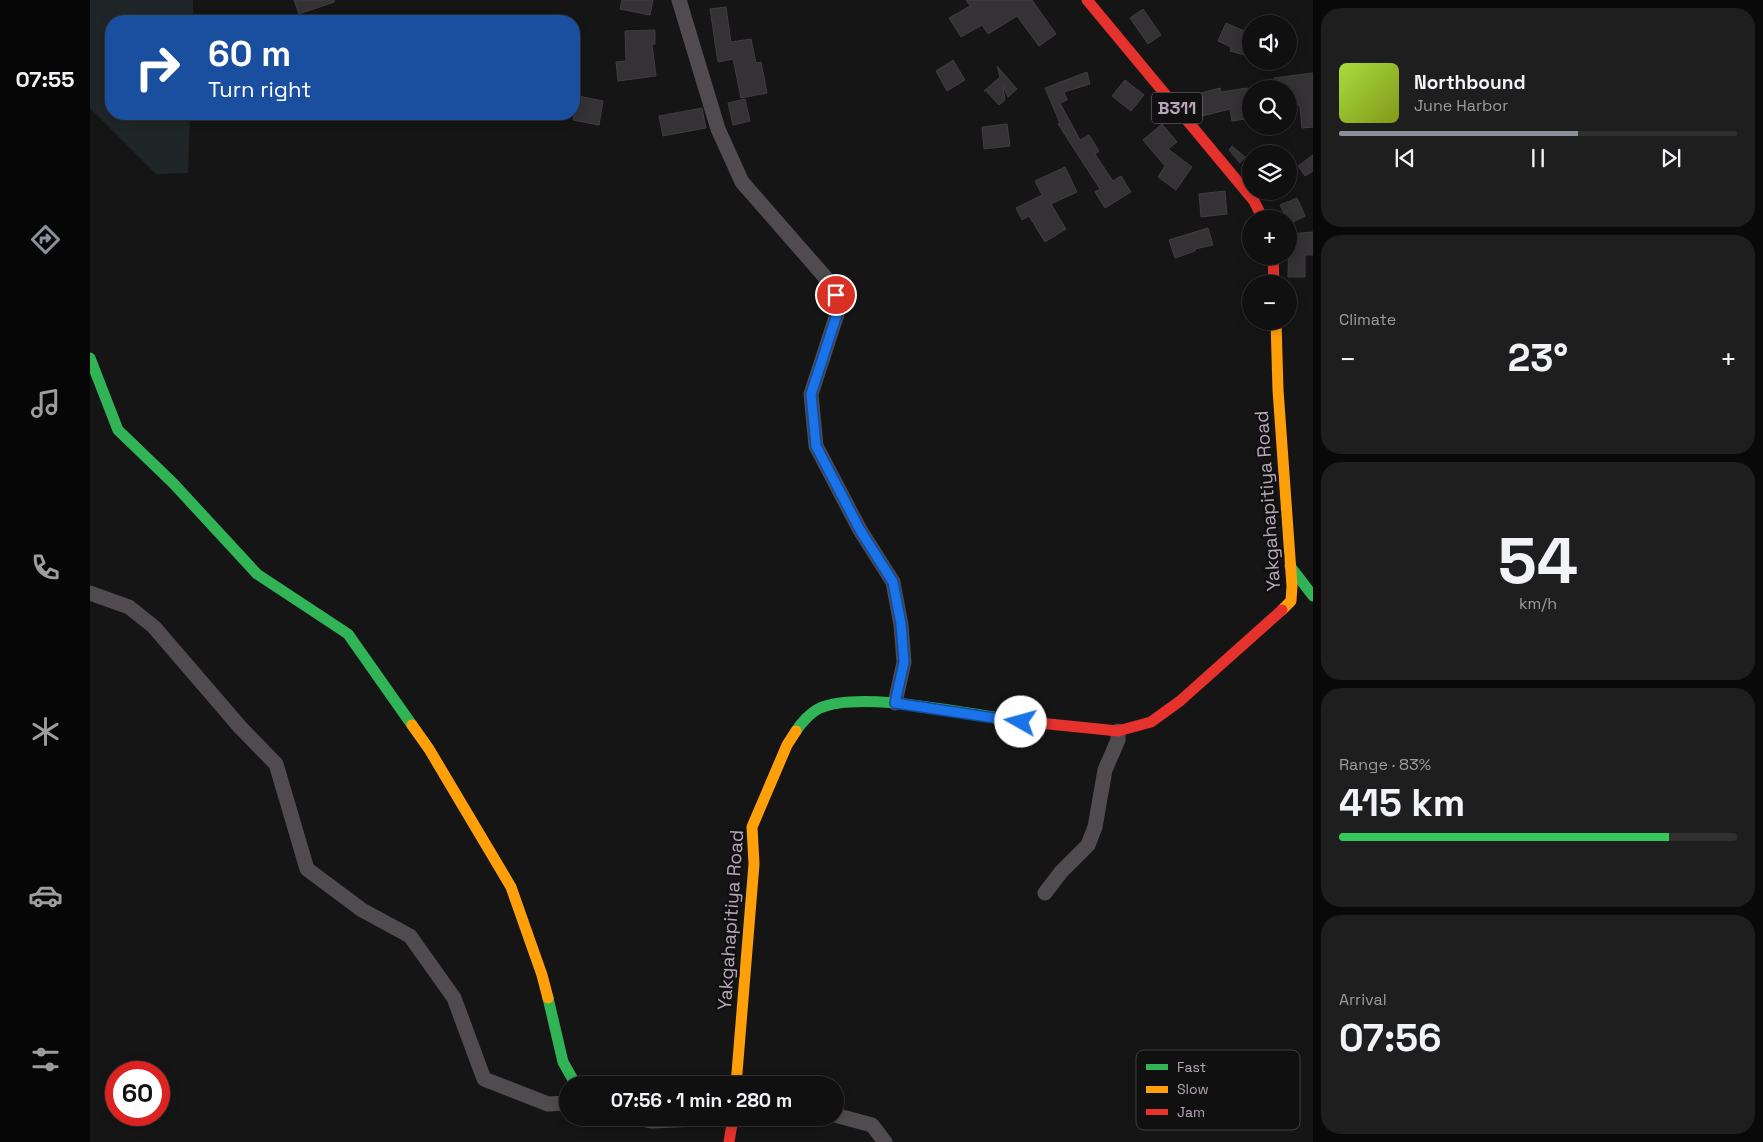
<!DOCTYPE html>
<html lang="en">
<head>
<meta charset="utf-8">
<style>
	:root { --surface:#101010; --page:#1e1e1e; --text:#f1f3f6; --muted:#9c9d9f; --line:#303030; --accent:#8c9099 }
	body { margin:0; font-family:"Space Grotesk",sans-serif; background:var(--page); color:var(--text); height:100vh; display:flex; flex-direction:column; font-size:19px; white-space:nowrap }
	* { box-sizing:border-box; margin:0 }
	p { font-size:16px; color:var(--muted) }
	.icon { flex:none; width:28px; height:28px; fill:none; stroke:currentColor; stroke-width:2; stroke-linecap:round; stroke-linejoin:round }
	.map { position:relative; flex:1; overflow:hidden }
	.sheet { display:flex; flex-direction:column; gap:8px; padding:8px; background:#090909; width:450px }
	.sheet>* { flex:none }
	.top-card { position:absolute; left:15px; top:15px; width:475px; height:105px; border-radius:20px; box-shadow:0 2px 12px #0003,0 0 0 1px var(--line); background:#1a4fa0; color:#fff; overflow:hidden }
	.fabs { position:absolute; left:1152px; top:15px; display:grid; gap:10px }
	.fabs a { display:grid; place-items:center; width:55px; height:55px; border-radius:50%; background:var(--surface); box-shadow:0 2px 12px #0003,0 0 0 1px var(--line); font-size:25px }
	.speed { position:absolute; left:15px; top:1061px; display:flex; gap:10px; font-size:25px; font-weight:700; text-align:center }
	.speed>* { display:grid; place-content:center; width:65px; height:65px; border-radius:50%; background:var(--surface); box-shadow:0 2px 12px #0003,0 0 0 1px var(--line); line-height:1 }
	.speed .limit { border:8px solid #d22; background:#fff; color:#111 }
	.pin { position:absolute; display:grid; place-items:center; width:42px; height:42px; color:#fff; margin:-21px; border:2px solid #fff; border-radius:50%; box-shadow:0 1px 5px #0007 }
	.me { position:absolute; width:55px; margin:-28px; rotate:277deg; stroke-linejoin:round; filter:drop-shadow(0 0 4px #0008) }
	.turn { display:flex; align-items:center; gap:18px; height:105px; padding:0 20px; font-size:22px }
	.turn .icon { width:65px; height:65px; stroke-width:2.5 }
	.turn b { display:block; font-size:35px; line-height:42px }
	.big { font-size:38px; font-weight:700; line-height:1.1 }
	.sheet .widget { flex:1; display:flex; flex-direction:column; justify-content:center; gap:8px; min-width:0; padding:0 18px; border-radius:20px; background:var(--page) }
	.sheet .dial { align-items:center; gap:0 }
	.dial b { font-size:65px; line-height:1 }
	.song { display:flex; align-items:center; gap:15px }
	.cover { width:60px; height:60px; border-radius:8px; background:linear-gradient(135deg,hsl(80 70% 55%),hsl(70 70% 35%)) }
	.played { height:5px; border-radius:2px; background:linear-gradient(90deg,var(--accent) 60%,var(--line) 60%) }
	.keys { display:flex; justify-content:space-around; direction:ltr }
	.heat { display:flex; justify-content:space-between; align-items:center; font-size:28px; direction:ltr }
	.charge { height:8px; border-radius:4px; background:linear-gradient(90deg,#34c759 83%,var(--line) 0) }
	.trip { position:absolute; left:469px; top:1076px; width:285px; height:50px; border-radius:25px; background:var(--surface); box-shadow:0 2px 12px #0003,0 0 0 1px var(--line); font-weight:700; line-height:50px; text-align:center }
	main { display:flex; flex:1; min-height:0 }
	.dock { display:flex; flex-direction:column; width:90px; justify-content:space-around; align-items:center; background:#060606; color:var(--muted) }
	.dock .icon { width:35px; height:35px }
	.dock .current { color:var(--accent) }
	.dock b { font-size:22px; color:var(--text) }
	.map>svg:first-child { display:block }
	.green { fill:#202628 }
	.building { fill:#343234; stroke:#413d41 }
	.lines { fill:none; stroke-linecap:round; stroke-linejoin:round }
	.street { stroke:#504b4f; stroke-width:15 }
	.fast { stroke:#30b455; stroke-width:11 }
	.slow { stroke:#ff9f0a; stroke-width:11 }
	.jam { stroke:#e5322d; stroke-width:11 }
	.route-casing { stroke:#114b97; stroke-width:12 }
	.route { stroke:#1a73e8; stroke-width:9 }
	.labels { text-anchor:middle; stroke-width:5; stroke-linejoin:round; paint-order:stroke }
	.shield { fill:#111011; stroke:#847985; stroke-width:1 }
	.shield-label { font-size:18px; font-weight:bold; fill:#b6a6b7 }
	.street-label { font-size:19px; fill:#b6a6b7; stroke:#111011 }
	.key { fill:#111011; stroke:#433d43; stroke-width:1 }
	.key-label { font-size:14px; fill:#b6a6b7 }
</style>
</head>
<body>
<main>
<nav class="dock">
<b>07:55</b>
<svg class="icon current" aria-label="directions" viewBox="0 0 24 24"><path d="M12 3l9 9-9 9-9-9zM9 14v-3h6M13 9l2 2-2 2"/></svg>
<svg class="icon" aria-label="music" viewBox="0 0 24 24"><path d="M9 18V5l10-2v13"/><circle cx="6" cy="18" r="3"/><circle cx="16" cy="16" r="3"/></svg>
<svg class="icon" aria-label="phone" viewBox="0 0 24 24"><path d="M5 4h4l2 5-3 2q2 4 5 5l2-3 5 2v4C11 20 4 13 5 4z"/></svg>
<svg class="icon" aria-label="climate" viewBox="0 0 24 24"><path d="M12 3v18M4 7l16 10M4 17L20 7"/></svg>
<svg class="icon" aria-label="car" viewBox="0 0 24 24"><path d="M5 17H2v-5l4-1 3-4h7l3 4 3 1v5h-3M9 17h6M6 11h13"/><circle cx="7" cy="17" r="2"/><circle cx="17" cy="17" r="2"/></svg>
<svg class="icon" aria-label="filters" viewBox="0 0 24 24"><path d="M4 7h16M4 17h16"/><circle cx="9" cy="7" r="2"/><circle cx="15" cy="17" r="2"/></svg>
</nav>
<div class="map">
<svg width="1223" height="1142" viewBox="0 0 1223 1142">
	<rect width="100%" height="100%" fill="#151515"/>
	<path class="green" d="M 0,0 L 103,0 L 103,21 L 21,21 L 21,114 L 100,114 L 98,173 L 66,174 L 0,108 Z"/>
	<g class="building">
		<path d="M 204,0 L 244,0 L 244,2 L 209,14 Z"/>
		<path d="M 532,0 L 563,0 L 560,15 L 530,9 Z"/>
		<path d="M 876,0 L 942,0 L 966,34 L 949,46 L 927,16 L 898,34 L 892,25 L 871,37 L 859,18 L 880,6 Z"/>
		<path d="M 636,7 L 641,42 L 661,39 L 666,63 L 671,62 L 677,93 L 651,98 L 643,59 L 628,62 L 620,9 Z"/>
		<path d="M 1053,9 L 1071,35 L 1058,44 L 1040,18 Z"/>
		<path d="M 1136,23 L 1161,34 L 1161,41 L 1155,55 L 1140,51 L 1141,47 L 1128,41 Z"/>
		<path d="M 565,30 L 565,44 L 562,44 L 566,76 L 528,81 L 526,62 L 536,61 L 535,31 Z"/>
		<path d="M 863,60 L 875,80 L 857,91 L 846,71 Z"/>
		<path d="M 907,66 L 927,89 L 918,97 L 913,86 L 915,100 L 909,105 L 896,91 L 894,91 L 910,77 Z"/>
		<path d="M 997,72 L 1000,84 L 974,92 L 977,100 L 970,103 L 990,140 L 999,135 L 1009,151 L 1005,154 L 1023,181 L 1031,176 L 1041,192 L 1015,208 L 1005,192 L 1010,189 L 968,124 L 970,123 L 955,88 Z"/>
		<path d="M 1223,73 L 1223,127 L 1212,128 L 1210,107 L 1208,104 L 1199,105 L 1199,89 L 1185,89 L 1184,78 Z"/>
		<path d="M 1035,80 L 1054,95 L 1041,111 L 1022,96 Z"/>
		<path d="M 1130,88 L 1131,92 L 1157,88 L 1161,118 L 1142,121 L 1140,109 L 1112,116 L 1107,111 L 1103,95 Z"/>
		<path d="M 488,96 L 513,101 L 509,125 L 483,120 Z"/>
		<path d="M 655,99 L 660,121 L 643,125 L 638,103 Z"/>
		<path d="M 612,108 L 616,128 L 573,136 L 569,116 Z"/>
		<path d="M 917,124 L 920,146 L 894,149 L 892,127 Z"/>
		<path d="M 1072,124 L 1087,142 L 1078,149 L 1102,167 L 1086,190 L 1068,177 L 1075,166 L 1053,140 Z"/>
		<path d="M 1142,146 L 1155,157 L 1150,163 L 1139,150 Z"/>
		<path d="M 1223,155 L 1223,171 L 1215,176 L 1208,166 Z"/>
		<path d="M 975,167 L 987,192 L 961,204 L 976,229 L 955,242 L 939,216 L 932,220 L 926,208 L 952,195 L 945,181 Z"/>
		<path d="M 1135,191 L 1137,214 L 1111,217 L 1109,194 Z"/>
		<path d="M 1207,198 L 1215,216 L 1199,224 L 1199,219 L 1197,219 L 1190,205 Z"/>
		<path d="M 1118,228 L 1123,245 L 1105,249 L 1105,251 L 1085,258 L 1079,240 Z"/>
		<path d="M 1223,232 L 1223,255 L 1215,255 L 1215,277 L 1198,277 L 1199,234 Z"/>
	</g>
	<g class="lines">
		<g class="street">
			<path d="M 589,0 L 628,129 L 652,182 L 742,285 L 750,305 L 721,394 L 726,446 L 770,530 L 803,582 L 811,625 L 814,662 L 805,703"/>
			<path d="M 0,593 L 39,607 L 64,627 L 150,727 L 186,764 L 217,869 L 272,910 L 320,936 L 364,998 L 394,1079 L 458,1104 L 478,1103"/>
			<path d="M 955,893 L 971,872 L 998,845 L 1005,827 L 1015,770 L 1028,740 L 1028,731"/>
			<path d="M 745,1115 L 782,1125 L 795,1142"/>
			<path d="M 548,1118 L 561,1121 L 631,1118"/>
		</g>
		<g class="fast">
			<path d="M 0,358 L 28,430 L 83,483 L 167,574 L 258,634 L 322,725"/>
			<path d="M 1200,566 L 1223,596"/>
			<path d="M 706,731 C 711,723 721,712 730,708 C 774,689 888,717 939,722"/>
			<path d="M 458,998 L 473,1062 L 486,1085"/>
		</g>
		<g class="slow">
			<path d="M 1186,321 L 1188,390 L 1202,586 L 1201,601 L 1192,610"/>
			<path d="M 322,725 L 339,749 L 421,887 L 452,975 L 458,998"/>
			<path d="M 646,1085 L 664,864 L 662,827 L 697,745 L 706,731"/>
		</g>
		<g class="jam">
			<path d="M 997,0 L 1164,201 L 1173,219"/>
			<path d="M 1183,256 L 1184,284"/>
			<path d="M 939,722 L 1028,731 L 1061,722 L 1090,701 L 1192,610"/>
			<path d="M 639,1142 L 643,1118"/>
		</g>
	</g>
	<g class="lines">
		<g class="route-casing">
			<path id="route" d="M 746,295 L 750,305 L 721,394 L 726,446 L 770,530 L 803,582 L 811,624 L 814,662 L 805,703 L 931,722"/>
		</g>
		<use href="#route" class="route"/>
	</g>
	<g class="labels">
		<rect class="shield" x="1062" y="92.5" width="50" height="31" rx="4"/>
		<g class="shield-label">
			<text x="1087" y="114">B311</text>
		</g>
		<g class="street-label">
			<text transform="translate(1177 501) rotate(-94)" y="7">Yakgahapitiya Road</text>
			<text transform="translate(640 920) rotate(-86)" y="7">Yakgahapitiya Road</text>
		</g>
	</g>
	<rect x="1046" y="1050" width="164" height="80" rx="8" class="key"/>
	<rect x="1056" y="1064" width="22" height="6" fill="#30b455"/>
	<rect x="1056" y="1086" width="22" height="7" fill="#ff9f0a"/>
	<rect x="1056" y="1109" width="22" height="6" fill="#e5322d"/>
	<g class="key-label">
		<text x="1087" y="1072">Fast</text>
		<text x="1087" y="1094">Slow</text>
		<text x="1087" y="1117">Jam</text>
	</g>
</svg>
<div class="fabs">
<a><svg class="icon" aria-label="sound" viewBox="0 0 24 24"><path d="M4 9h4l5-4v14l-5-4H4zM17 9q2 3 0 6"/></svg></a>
<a><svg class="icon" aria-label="search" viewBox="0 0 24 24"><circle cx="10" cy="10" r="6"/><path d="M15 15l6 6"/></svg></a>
<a><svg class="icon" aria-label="layers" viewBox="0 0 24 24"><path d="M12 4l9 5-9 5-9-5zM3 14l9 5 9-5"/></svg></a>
<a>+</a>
<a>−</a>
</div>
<div class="speed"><div class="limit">60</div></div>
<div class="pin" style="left:746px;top:295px;background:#d93025"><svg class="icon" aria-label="arrive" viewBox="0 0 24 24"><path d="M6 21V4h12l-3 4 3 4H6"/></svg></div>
<svg class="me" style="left:931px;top:722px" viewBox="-20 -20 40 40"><circle r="19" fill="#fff"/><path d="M0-13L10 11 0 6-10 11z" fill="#1a73e8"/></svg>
<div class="trip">07:56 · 1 min · 280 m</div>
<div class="top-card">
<div class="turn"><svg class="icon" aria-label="right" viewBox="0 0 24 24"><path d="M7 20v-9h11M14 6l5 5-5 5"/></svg><div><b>60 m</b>Turn right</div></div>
</div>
</div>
<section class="sheet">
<div class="widget">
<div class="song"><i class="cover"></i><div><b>Northbound</b><p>June Harbor</p></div></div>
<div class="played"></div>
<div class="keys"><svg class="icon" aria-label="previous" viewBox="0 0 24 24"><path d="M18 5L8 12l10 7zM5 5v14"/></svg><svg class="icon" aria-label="pause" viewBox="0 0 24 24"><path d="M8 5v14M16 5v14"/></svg><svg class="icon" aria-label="next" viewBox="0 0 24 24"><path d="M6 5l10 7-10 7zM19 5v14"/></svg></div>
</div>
<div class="widget"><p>Climate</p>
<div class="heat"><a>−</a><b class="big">23°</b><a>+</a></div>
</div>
<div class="widget dial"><b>54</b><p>km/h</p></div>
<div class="widget"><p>Range · 83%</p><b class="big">415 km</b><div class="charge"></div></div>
<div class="widget"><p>Arrival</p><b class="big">07:56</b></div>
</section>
</main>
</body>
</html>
